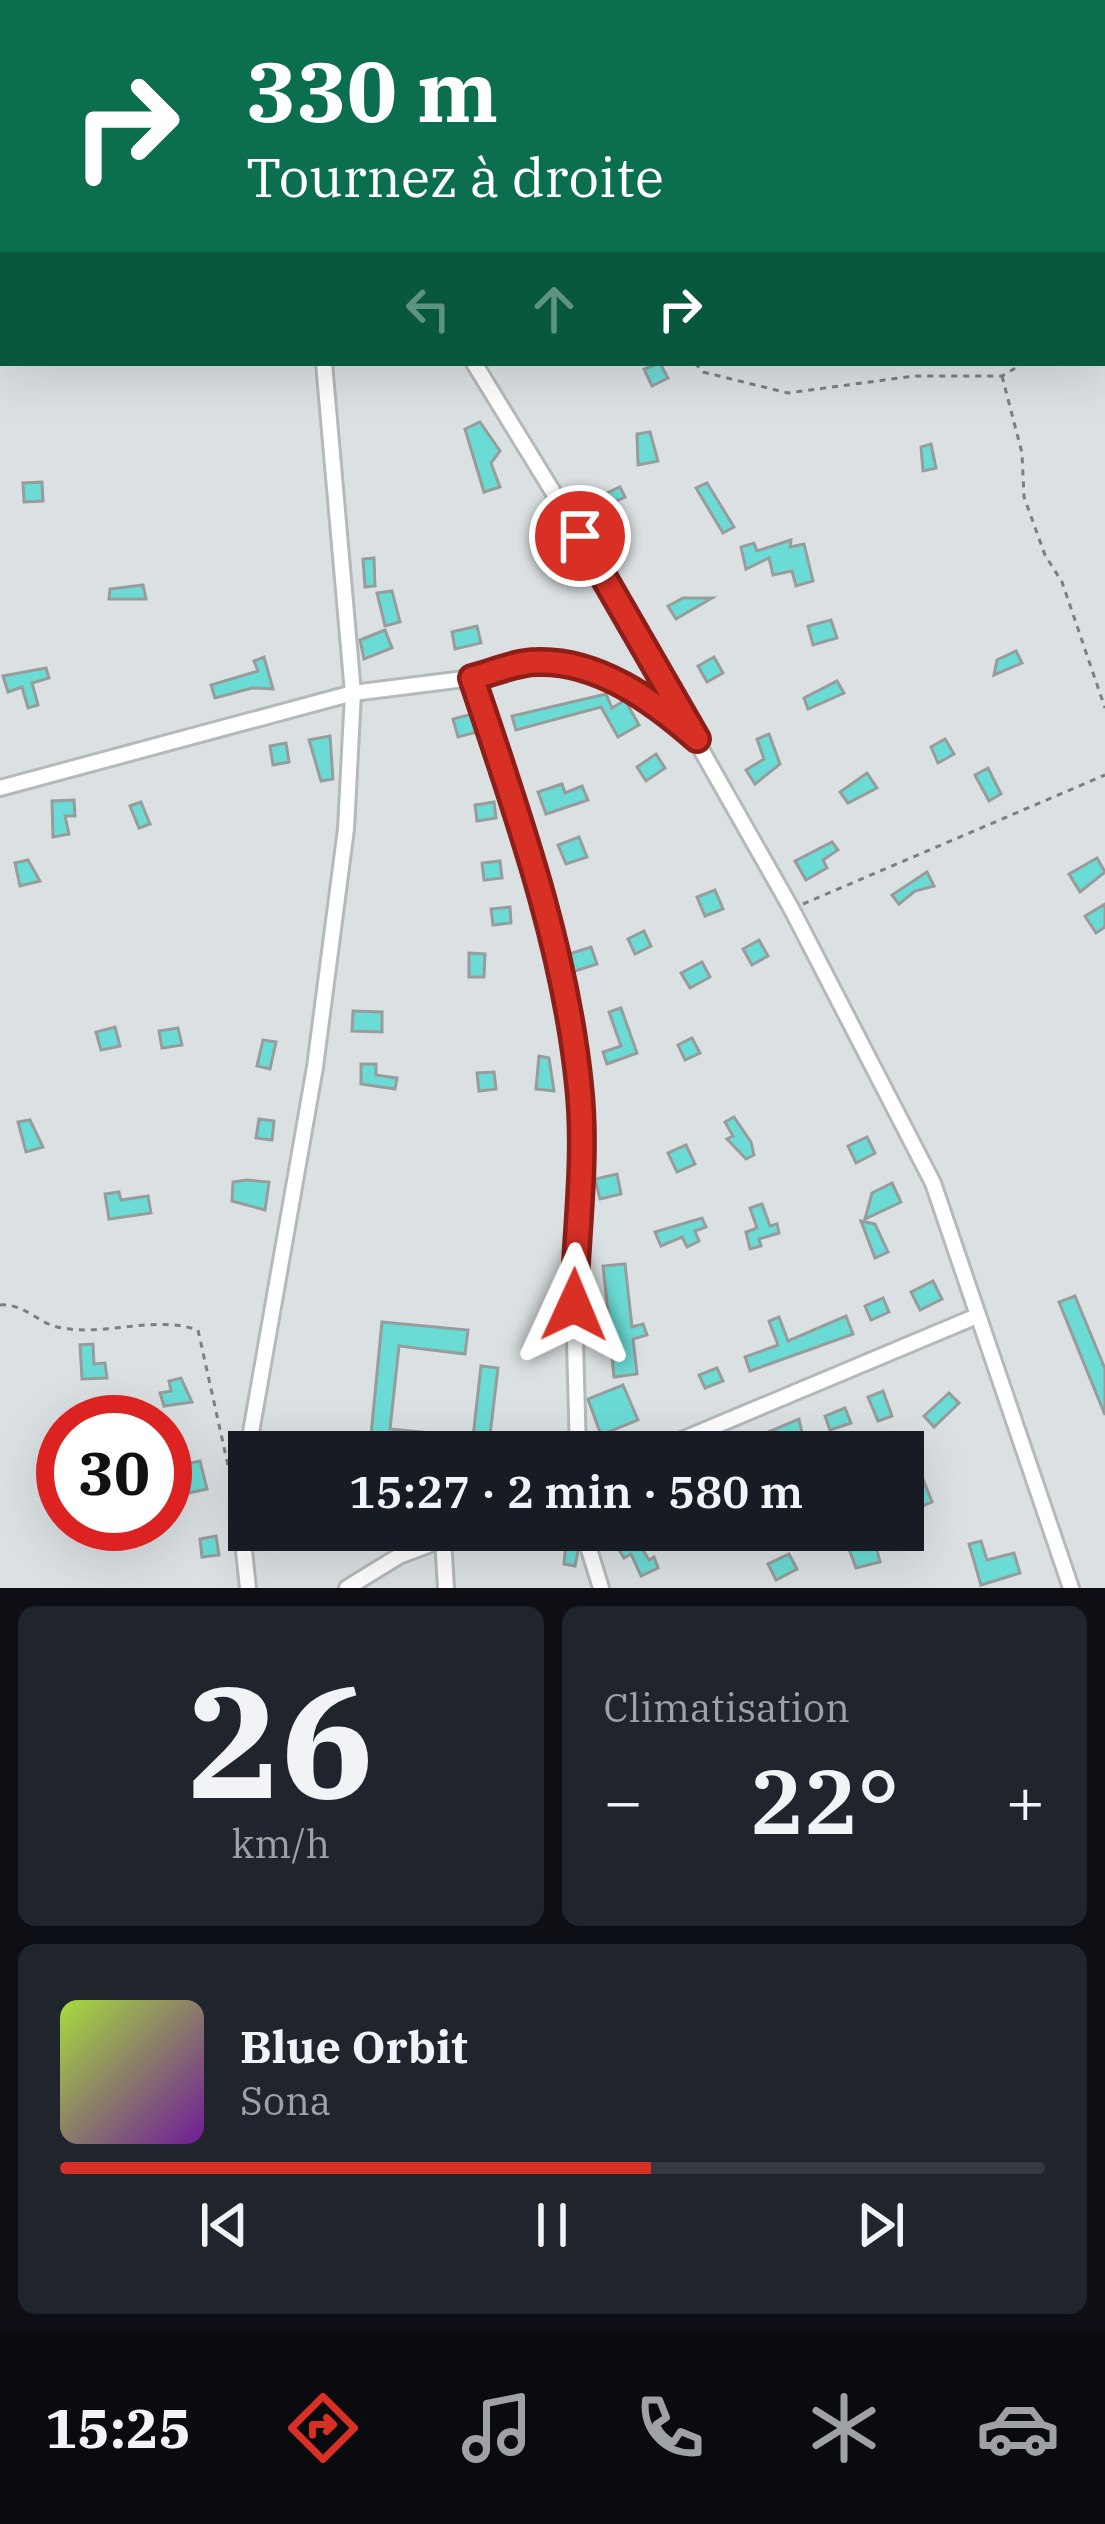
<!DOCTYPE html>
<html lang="fr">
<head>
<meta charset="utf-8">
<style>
	:root { --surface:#171b24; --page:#20242c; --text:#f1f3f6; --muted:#9ea1a6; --line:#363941; --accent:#d93025 }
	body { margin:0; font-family:"IBM Plex Serif",serif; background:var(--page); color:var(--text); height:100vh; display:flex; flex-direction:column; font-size:45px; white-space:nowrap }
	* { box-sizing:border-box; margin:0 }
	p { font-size:39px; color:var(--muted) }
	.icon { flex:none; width:66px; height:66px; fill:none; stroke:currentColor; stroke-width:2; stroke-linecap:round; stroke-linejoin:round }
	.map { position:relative; height:1588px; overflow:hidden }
	.panel { display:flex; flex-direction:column; gap:18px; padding:18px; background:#0d0f14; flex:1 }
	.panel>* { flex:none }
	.banner { position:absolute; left:0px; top:0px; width:1107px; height:366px; box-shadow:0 12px 48px #0002; background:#0b6e4f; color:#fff; overflow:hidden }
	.speed { position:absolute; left:36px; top:1395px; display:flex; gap:24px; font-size:60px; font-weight:700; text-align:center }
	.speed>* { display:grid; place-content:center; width:156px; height:156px; border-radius:50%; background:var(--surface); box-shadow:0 12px 48px #0002; line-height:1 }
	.speed .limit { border:18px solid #d22; background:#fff; color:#111 }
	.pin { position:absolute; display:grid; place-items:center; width:102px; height:102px; color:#fff; margin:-51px; border:6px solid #fff; border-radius:50%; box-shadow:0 3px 12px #0007 }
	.me { position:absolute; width:132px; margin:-66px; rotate:1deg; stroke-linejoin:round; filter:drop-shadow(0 0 9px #0008) }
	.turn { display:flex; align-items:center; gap:42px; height:252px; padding:0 48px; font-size:54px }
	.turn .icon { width:156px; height:156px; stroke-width:2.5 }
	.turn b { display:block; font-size:84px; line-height:102px }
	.lanes { display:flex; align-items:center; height:114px; padding:0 48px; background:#0003; justify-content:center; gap:60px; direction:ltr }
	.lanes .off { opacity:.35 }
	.big { font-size:90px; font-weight:600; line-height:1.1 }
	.panel .widget { flex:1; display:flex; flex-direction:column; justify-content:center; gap:18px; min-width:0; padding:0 42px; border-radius:18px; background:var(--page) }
	.panel .dial { align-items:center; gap:0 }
	.dial b { font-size:156px; line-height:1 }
	.song { display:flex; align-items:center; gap:36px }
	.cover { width:144px; height:144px; border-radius:18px; background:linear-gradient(135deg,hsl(80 70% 55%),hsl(280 70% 35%)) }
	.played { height:12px; border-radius:6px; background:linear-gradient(90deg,var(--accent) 60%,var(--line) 60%) }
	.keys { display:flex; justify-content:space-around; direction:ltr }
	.heat { display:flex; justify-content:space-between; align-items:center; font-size:66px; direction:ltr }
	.panel .tiles { flex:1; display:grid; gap:18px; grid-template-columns:1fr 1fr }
	.widget:last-child { grid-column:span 2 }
	.trip { position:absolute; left:228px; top:1431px; width:696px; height:120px; border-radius:0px; background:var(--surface); box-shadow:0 12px 48px #0002; font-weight:600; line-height:120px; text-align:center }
	.menu { display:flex; height:192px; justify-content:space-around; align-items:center; background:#090b0e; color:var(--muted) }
	.menu .icon { width:84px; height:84px }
	.menu .active { color:var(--accent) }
	.menu b { font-size:54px; color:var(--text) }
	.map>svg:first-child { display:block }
	.building { fill:#6bdbd5; stroke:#979d9c; stroke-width:3 }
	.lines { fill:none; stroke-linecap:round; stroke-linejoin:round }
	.minor-casing { stroke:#b4b9bb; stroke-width:20 }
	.path { stroke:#7b7f80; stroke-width:3; stroke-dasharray:6 6; stroke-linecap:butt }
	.minor { stroke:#fff; stroke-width:14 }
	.route-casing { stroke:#8d1f18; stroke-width:30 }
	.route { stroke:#d93025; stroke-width:21 }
</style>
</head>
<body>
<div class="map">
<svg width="1105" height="1588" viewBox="0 0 1105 1588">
	<rect width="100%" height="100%" fill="#dbe1e3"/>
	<g class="building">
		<path d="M 660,363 L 668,378 L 652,386 L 644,369 Z"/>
		<path d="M 480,422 L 500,451 L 491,463 L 500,487 L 484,492 L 465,429 Z"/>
		<path d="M 650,432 L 658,461 L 638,465 L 637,434 Z"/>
		<path d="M 931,444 L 936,468 L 923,471 L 921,447 Z"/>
		<path d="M 42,482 L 43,501 L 24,502 L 23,483 Z"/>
		<path d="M 707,483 L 734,527 L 723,533 L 696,488 Z"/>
		<path d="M 620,487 L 625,497 L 601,508 L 596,498 Z"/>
		<path d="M 791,540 L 790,547 L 804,544 L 813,581 L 796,586 L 792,571 L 773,575 L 769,558 L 746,569 L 741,547 L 754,543 L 757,551 Z"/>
		<path d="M 374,558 L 375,586 L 365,587 L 363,559 Z"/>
		<path d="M 143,585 L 146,599 L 109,599 L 110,589 Z"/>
		<path d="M 392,591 L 400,622 L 385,626 L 377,593 Z"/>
		<path d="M 683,598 L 712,598 L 676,619 L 668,606 Z"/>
		<path d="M 831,620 L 837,638 L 813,645 L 808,626 Z"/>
		<path d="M 477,626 L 481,643 L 455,649 L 452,632 Z"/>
		<path d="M 385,630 L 392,648 L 364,659 L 360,640 Z"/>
		<path d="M 1016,651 L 1022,663 L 994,675 L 997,660 Z"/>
		<path d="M 264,657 L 273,689 L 252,688 L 215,698 L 211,685 L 258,671 L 254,661 Z"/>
		<path d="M 714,657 L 723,673 L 707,682 L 698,666 Z"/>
		<path d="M 46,668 L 49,678 L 32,683 L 38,705 L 28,708 L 22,687 L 8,692 L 3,676 Z"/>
		<path d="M 837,681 L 844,693 L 808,709 L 804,698 Z"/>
		<path d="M 606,694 L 612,708 L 625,700 L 639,725 L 618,737 L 601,707 L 516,730 L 512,716 Z"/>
		<path d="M 472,714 L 477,732 L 458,737 L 453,719 Z"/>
		<path d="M 769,734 L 780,764 L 755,784 L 746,770 L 764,759 L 757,739 Z"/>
		<path d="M 330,736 L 333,779 L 321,781 L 309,740 Z"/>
		<path d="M 945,739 L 954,754 L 938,763 L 931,747 Z"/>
		<path d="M 286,743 L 289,762 L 273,765 L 270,746 Z"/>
		<path d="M 656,754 L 665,768 L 646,781 L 637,767 Z"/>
		<path d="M 988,768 L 1001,794 L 989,801 L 975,775 Z"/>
		<path d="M 867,773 L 877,788 L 848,803 L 840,792 Z"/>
		<path d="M 562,784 L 565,793 L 582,786 L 588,800 L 546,814 L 538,792 Z"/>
		<path d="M 74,800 L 75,816 L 65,816 L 69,834 L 53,837 L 52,801 Z"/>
		<path d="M 141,802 L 150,824 L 139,828 L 130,806 Z"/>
		<path d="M 494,802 L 496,818 L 477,821 L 475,805 Z"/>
		<path d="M 579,837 L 587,857 L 566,864 L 558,845 Z"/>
		<path d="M 832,842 L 838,850 L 823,860 L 827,868 L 806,880 L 795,861 Z"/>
		<path d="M 1097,858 L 1105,872 L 1080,892 L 1069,874 Z"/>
		<path d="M 28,860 L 40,881 L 20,886 L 15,863 Z"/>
		<path d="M 500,861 L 502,878 L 484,880 L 482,863 Z"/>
		<path d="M 927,872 L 934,886 L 915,891 L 899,904 L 892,895 Z"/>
		<path d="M 715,890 L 723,909 L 705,916 L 697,897 Z"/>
		<path d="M 1105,904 L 1105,927 L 1096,933 L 1085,916 Z"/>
		<path d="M 510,907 L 511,923 L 493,925 L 491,909 Z"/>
		<path d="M 644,931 L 651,946 L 635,954 L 628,939 Z"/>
		<path d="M 759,940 L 768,956 L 752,965 L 743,949 Z"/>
		<path d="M 591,947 L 597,964 L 572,972 L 566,955 Z"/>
		<path d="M 469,953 L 485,954 L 484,977 L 469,977 Z"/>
		<path d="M 702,962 L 710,977 L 690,988 L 681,973 Z"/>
		<path d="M 621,1008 L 637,1053 L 607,1064 L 603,1052 L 621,1046 L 609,1012 Z"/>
		<path d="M 353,1011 L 382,1012 L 382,1032 L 352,1031 Z"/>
		<path d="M 115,1027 L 120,1046 L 101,1050 L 96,1032 Z"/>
		<path d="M 178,1028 L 182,1045 L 162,1048 L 159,1031 Z"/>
		<path d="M 692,1038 L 700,1053 L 685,1060 L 678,1045 Z"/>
		<path d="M 263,1040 L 276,1042 L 270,1069 L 257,1066 Z"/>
		<path d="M 539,1056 L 549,1058 L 554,1091 L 536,1089 Z"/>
		<path d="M 361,1064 L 376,1064 L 376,1075 L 397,1078 L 395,1089 L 361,1084 Z"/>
		<path d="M 494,1072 L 496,1089 L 479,1091 L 477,1073 Z"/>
		<path d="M 734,1117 L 751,1142 L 754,1155 L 746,1159 L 727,1139 L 733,1136 L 725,1122 Z"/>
		<path d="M 259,1119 L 274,1121 L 272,1140 L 256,1138 Z"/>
		<path d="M 30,1120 L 43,1147 L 26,1152 L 18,1122 Z"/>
		<path d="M 867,1137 L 875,1153 L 856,1163 L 848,1146 Z"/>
		<path d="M 686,1145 L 695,1164 L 677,1172 L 668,1153 Z"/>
		<path d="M 617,1174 L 621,1194 L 600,1199 L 595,1179 Z"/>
		<path d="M 247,1180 L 269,1182 L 265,1210 L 232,1201 L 233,1182 Z"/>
		<path d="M 892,1183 L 901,1202 L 865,1219 L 872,1193 Z"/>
		<path d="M 119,1192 L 121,1200 L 148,1196 L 151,1213 L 109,1219 L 105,1194 Z"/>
		<path d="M 762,1204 L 770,1226 L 777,1224 L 779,1233 L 759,1239 L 761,1246 L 750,1249 L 746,1232 L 757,1228 L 750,1208 Z"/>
		<path d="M 702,1218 L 706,1227 L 695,1231 L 699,1241 L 687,1247 L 682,1237 L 661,1246 L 655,1232 Z"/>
		<path d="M 861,1221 L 875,1224 L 888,1252 L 875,1258 Z"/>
		<path d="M 625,1264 L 632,1327 L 643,1324 L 647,1335 L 633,1339 L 637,1374 L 614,1377 L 609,1328 L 586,1328 L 585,1312 L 608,1312 L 603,1266 Z"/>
		<path d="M 933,1281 L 942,1299 L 920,1310 L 911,1292 Z"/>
		<path d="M 1075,1296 L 1105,1369 L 1105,1415 L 1059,1302 Z"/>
		<path d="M 883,1298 L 889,1312 L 871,1320 L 865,1306 Z"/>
		<path d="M 846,1316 L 853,1334 L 750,1371 L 745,1357 L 778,1345 L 769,1321 L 779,1317 L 788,1341 Z"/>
		<path d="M 382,1322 L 468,1330 L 465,1354 L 399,1346 L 390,1429 L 473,1437 L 481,1366 L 498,1368 L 488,1452 L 370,1445 Z"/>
		<path d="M 93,1344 L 94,1364 L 105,1363 L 107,1378 L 82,1379 L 80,1345 Z"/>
		<path d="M 717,1368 L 723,1381 L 705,1388 L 699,1375 Z"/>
		<path d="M 181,1378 L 192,1402 L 164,1406 L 160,1393 L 171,1391 L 169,1381 Z"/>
		<path d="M 623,1385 L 638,1420 L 601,1435 L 588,1399 Z"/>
		<path d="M 883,1391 L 892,1416 L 878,1421 L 868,1397 Z"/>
		<path d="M 949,1393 L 959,1403 L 934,1427 L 924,1416 Z"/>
		<path d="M 845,1408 L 851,1423 L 830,1430 L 825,1416 Z"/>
		<path d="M 799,1419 L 806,1452 L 764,1452 L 759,1436 Z"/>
		<path d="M 200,1461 L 207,1489 L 180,1495 L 178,1484 L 186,1483 L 182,1465 Z"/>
		<path d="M 923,1479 L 932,1502 L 913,1510 L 903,1487 Z"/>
		<path d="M 567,1530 L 572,1530 L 578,1551 L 575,1566 L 564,1564 Z"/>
		<path d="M 631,1530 L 649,1560 L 654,1557 L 658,1568 L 641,1576 L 631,1554 L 624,1558 L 613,1540 Z"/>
		<path d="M 842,1530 L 872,1530 L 880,1562 L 856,1568 Z"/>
		<path d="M 216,1536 L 219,1555 L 202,1557 L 200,1539 Z"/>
		<path d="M 981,1541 L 987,1560 L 1014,1553 L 1020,1573 L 981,1585 L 969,1544 Z"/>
		<path d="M 789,1554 L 797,1569 L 776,1580 L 768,1564 Z"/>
	</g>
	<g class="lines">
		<g class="minor-casing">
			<g id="minor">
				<path d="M 308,0 L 308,3"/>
				<path d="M 474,363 L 580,536 L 791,908 L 933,1183 L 1071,1588"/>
				<path d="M 472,678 L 541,898 L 580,1089 L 574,1305 L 578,1452"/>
				<path d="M 0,788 L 353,693 L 472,678 L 536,662 L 585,669 L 626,687 L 658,704 L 688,732"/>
				<path d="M 653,1452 L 977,1316"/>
				<path d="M 583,1530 L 601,1588"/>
				<path d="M 443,1538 L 446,1588"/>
				<path d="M 248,1588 L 241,1523 L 246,1461 L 315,1067 L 346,829 L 353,693 L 324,363"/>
				<path d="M 347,1588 L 399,1556 L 468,1530"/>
			</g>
		</g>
		<g class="path">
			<path d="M 44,3 L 45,0"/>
			<path d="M 155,3 L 155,0"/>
			<path d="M 1104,10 L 1105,10"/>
			<path d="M 0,155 L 3,140"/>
			<path d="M 1104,296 L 1105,295"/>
			<path d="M 695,363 L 703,372 L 788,393 L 914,376 L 1002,376 L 1024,363"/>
			<path d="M 1002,376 L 1022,453 L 1024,497 L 1045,555 L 1062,582 L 1105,708"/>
			<path d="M 803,904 L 1105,775"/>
			<path d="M 0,1305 C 25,1303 39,1325 62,1328 C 108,1336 153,1315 198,1330 L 231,1479"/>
		</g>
		<use href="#minor" class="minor"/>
	</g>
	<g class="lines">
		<g class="route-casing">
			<path id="route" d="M 574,1305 C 576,1234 587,1156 579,1085 C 565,946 516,810 472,678 C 492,673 516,662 537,662 C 598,660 654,701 697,739 L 580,536"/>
		</g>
		<use href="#route" class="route"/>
	</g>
</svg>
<div class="speed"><div class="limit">30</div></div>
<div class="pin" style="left:580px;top:536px;background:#d93025"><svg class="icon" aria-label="arrive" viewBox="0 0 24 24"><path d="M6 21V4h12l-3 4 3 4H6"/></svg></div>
<svg class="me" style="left:574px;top:1305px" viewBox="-20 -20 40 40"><path d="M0-17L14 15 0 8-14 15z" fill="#d93025" stroke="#fff" stroke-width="4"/></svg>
<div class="trip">15:27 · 2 min · 580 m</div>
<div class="banner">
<div class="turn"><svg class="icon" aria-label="right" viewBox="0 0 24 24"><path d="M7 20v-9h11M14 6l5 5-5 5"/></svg><div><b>330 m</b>Tournez à droite</div></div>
<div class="lanes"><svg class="icon off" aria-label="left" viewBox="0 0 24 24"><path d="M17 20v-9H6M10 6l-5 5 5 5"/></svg><svg class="icon off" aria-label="ahead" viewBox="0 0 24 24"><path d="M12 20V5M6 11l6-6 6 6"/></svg><svg class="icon" aria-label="right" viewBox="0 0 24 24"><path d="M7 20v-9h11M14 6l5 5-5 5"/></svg></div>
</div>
</div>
<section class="panel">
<div class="tiles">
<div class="widget dial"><b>26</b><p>km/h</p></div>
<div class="widget"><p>Climatisation</p>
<div class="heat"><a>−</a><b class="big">22°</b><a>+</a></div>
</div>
<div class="widget">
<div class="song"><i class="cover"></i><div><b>Blue Orbit</b><p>Sona</p></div></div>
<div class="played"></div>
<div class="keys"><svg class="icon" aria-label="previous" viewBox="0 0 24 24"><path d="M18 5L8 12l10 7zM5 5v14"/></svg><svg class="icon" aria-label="pause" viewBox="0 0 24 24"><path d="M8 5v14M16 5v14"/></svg><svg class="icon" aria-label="next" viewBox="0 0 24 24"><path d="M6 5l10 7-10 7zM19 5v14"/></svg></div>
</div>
</div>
</section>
<nav class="menu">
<b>15:25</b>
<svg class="icon active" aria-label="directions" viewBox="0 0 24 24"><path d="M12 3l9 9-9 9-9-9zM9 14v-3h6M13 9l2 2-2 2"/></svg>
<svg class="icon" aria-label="music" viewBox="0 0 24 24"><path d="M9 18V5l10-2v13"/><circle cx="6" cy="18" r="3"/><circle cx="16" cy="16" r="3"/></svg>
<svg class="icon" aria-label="phone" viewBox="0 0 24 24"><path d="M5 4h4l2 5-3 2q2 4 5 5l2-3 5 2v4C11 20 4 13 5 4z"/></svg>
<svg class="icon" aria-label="climate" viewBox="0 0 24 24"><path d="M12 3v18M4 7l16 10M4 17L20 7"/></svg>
<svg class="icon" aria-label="car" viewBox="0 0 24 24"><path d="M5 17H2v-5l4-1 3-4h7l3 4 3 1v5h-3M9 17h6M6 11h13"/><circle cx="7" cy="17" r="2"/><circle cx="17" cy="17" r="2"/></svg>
</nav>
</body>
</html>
